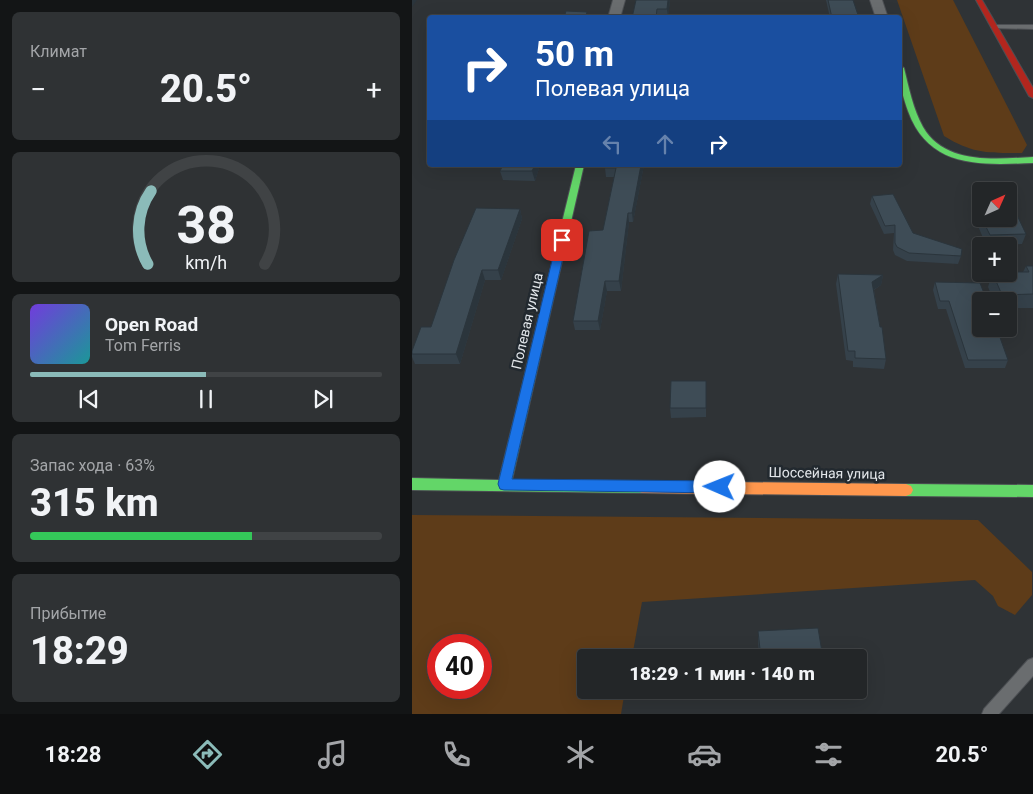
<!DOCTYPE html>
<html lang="ru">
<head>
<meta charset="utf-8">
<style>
	:root { --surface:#232628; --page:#2f3234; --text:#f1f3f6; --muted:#a3a5a8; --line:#404345; --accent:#8bbbb9 }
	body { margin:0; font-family:Roboto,sans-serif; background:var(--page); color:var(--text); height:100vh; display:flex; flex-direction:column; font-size:19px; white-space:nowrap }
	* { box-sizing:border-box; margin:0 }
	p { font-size:16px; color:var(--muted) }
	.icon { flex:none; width:28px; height:28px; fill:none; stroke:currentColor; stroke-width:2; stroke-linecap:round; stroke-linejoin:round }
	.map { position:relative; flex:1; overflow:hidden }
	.drawer { display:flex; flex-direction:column; gap:12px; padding:12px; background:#131516; width:412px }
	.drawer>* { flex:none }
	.hud { position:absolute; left:15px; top:15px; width:475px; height:152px; border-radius:5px; box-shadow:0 5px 20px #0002,0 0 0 1px var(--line); background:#1a4fa0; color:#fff; overflow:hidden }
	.needle { width:32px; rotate:45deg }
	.fabs { position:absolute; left:560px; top:182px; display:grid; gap:10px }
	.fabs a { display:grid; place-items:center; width:45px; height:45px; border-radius:5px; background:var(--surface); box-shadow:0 5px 20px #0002,0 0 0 1px var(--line); font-size:25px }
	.speed { position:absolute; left:15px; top:634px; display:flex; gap:10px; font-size:25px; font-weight:700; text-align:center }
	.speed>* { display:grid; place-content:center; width:65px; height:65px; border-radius:50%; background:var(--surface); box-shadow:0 5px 20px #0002,0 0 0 1px var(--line); line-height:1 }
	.speed .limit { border:8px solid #d22; background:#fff; color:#111 }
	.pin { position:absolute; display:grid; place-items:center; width:42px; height:42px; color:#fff; margin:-21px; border-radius:10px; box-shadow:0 2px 8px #0006 }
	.me { position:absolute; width:55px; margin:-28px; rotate:271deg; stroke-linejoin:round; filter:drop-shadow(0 0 4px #0008) }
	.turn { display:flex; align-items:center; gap:18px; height:105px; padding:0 25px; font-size:22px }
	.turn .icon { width:65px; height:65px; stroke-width:2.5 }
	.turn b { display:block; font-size:35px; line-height:42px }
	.lanes { display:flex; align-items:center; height:48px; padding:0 25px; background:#0003; justify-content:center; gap:25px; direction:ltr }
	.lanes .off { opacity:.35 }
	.big { font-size:38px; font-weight:800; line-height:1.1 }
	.drawer .card { flex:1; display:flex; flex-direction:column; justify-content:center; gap:8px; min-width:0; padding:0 18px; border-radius:8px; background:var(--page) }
	.drawer .dial { align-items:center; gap:0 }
	.dial svg { height:130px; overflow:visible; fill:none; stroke:var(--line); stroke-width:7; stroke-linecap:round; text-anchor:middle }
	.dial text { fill:var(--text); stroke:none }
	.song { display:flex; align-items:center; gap:15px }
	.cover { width:60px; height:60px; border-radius:8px; background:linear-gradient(135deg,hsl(260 70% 55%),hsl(180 70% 35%)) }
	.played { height:5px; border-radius:2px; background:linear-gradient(90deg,var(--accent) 50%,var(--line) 50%) }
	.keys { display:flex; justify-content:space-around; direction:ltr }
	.heat { display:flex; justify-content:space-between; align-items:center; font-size:28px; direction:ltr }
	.charge { height:8px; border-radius:4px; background:linear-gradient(90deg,#34c759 63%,var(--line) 0) }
	.trip { position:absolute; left:165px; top:649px; width:290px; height:50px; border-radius:5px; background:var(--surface); box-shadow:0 5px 20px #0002,0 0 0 1px var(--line); font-weight:800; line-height:50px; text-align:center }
	.menu { display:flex; height:80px; justify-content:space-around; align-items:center; background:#0e0f10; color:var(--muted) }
	.menu .icon { width:35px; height:35px }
	.menu .active { color:var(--accent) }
	.menu b { font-size:22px; color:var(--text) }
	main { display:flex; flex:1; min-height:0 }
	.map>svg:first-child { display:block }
	.green { fill:#5e3c19; fill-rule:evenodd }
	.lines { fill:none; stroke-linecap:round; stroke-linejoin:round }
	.lane-casing { stroke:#4c4f53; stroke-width:2 }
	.street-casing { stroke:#4c4f53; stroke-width:2 }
	.fast-casing { stroke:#4c4f53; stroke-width:2 }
	.slow-casing { stroke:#4c4f53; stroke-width:2 }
	.jam-casing { stroke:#4c4f53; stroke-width:2 }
	.lane { fill:#6a6d6f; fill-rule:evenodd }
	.street { fill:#6a6d6f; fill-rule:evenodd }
	.fast { fill:#63d668; fill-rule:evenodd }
	.slow { fill:#ff974d; fill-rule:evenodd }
	.jam { fill:#b3261e; fill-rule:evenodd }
	.wall { fill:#35414a }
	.shaded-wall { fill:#2b353c }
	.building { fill:#3e4c56; stroke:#2b353c }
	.route { fill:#1a73e8; stroke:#114b97 }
	.labels { text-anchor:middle; stroke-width:5; stroke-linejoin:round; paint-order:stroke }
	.street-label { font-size:14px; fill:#e2e6ea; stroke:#22292f }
</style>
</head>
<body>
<main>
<section class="drawer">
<div class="card"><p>Климат</p>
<div class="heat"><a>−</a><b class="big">20.5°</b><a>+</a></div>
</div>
<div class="card dial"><svg viewBox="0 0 100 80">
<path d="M14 69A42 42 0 1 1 86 69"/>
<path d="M14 69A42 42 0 0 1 16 24" stroke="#8bbbb9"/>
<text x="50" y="56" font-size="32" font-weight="700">38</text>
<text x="50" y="72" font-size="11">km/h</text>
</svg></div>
<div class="card">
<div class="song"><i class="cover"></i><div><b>Open Road</b><p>Tom Ferris</p></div></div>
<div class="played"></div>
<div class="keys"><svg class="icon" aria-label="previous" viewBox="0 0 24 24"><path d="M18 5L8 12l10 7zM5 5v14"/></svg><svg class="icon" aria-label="pause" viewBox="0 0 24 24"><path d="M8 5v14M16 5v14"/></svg><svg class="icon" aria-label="next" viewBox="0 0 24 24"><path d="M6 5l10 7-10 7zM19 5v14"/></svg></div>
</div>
<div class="card"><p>Запас хода · 63%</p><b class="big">315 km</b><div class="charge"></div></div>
<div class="card"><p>Прибытие</p><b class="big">18:29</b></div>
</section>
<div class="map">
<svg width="621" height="714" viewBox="0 0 621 714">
	<rect width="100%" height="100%" fill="#2f3336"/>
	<g class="green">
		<path d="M 485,0 L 541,0 L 615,145 L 610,153 C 577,153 561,154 532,136 Z"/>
		<path d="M 0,515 L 566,520 L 620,572 L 620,595 L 603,615 L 586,606 L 581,596 L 563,580 L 230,602 L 220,657 L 174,658 L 174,690 L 213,690 L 209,714 L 0,714 ZM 26,645 L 69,645 L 69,688 L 26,688 Z"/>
	</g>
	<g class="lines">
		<g class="lane-casing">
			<g id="lane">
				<path d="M 582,25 L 621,25 L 621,29 L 580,28 L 579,27 Z"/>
				<path d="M 621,658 L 621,676 L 587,714 L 570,714 L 572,709 L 616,660 Z"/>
			</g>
		</g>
		<g class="street-casing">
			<g id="street">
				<path d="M 201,0 L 213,0 L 208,18 L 196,18 Z"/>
				<path d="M 458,0 L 470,0 L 476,18 L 464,18 Z"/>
			</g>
		</g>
		<g class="fast-casing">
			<g id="fast">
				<path d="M 488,66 L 492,68 C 497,88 501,109 511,127 C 533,165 583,159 621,157 L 621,163 C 569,165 517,169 496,111 C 491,97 486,80 488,66 Z"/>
				<path d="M 164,165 L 172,165 L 100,480 L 230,481 L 235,483 L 237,487 L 235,491 L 230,493 L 0,490 L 0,478 L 87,480 Z"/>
				<path d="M 494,484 L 621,485 L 621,497 L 494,496 L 489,494 L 487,490 L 489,486 Z"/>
			</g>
		</g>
		<g class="slow-casing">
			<path id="slow" d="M 230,481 L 494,484 L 499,486 L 501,490 L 499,494 L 494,496 L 230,493 L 225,491 L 223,487 L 225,483 Z"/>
		</g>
		<g class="jam-casing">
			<path id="jam" d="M 564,0 L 570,0 L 621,88 L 621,98 L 617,96 Z"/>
		</g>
		<use href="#lane" class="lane"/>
		<use href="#street" class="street"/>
		<use href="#fast" class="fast"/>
		<use href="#slow" class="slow"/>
		<use href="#jam" class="jam"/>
	</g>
	<g class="wall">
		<path d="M 224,0 L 258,0 L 256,17 L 220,18 Z"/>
		<path d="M 414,0 L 441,0 L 447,18 L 418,18 Z"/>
		<path d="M 128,165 L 123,181 L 91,180 L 88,171 Z"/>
		<path d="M 193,165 L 232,165 L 221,222 L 217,222 L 209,291 L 195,291 L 188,330 L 163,330 L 161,321 L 191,230 L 202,177 L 194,177 L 193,168 Z"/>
		<path d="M 460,196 L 501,233 L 549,256 L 546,264 L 495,261 L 483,255 L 481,250 L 482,233 L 472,234 L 458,204 Z"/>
		<path d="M 108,209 L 110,219 L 89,280 L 73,280 L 48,364 L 3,364 L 0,357 L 0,351 Z"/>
		<path d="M 569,217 L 569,219 L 596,219 L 614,234 L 610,244 L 574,245 L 566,226 Z"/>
		<path d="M 614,266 L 621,266 L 621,308 L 596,308 L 596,301 L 582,301 L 576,287 L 580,274 L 596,274 L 611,272 Z"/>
		<path d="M 426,274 L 471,275 L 469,285 L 462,290 L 468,327 L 474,359 L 472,369 L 441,367 L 441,361 L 434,360 L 424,284 Z"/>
		<path d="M 523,282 L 596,360 L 593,368 L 553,368 L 534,309 L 526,309 L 521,290 Z"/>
		<path d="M 294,381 L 294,417 L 259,418 L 258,408 Z"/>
		<path d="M 346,631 L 411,658 L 347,658 L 346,639 Z"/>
	</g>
	<g class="shaded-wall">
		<path d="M 0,0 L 5,0 L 0,7 Z"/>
		<path d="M 256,0 L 258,0 L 256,17 L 255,9 Z"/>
		<path d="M 123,165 L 128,165 L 123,181 L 120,171 Z"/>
		<path d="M 229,165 L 232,165 L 221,222 L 220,213 Z"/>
		<path d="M 108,209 L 110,219 L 89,280 L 86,270 Z"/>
		<path d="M 216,213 L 217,222 L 209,291 L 207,281 Z"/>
		<path d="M 70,270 L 73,280 L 48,364 L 44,354 Z"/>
		<path d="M 471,275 L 469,285 L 458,292 L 460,282 Z"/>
		<path d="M 193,281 L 195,291 L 188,330 L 186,321 Z"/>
	</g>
	<g class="building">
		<path d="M 224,0 L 256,0 L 255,9 L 245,9 L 244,18 L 220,18 Z"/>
		<path d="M 416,0 L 441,0 L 447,18 L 420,18 Z"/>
		<path d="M 154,11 L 175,12 L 173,18 L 152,18 Z"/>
		<path d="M 91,165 L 123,165 L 120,171 L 88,171 Z"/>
		<path d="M 193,165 L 229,165 L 220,213 L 216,213 L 207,281 L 193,281 L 186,321 L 161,321 L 177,231 L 191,230 L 204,168 L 193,168 Z"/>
		<path d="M 481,194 L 501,233 L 550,249 L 549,256 L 497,253 L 485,247 L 483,243 L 483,225 L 473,226 L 460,196 Z"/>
		<path d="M 64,208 L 108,209 L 86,270 L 70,270 L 44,354 L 0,354 L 0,351 L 9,327 L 19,327 L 42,260 Z"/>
		<path d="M 596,215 L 605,215 L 614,234 L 578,235 L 570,219 L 596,219 Z"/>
		<path d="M 614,266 L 621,266 L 621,294 L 590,295 L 581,274 L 596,274 L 596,272 L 617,272 Z"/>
		<path d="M 426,274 L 471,275 L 460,282 L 468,327 L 470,327 L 474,359 L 443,358 L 443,351 L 436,351 Z"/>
		<path d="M 523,282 L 568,283 L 575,301 L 569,301 L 569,329 L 585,329 L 596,360 L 556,360 L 537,301 L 528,301 Z"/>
		<path d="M 259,381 L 294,381 L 294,408 L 258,408 Z"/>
		<path d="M 406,628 L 411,658 L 349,658 L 346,631 Z"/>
	</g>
	<path class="route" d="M 150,237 L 155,240 L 100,479 L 308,481 L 312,483 L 314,487 L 312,491 L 308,493 L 92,490 L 88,489 L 86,484 L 145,240 Z"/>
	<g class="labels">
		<g class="street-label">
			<text transform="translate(115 321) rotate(-77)" y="5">Полевая улица</text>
			<text transform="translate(415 473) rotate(1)" y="5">Шоссейная улица</text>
		</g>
	</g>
</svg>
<div class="fabs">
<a><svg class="needle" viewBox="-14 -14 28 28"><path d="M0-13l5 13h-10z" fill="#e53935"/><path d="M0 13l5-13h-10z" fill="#a3a5a8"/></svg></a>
<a>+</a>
<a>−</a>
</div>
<div class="speed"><div class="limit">40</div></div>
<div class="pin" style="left:150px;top:240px;background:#d93025"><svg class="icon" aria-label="arrive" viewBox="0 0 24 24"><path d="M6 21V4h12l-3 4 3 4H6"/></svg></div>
<svg class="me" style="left:308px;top:487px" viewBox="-20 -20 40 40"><circle r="19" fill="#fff"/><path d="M0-13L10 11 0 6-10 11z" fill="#1a73e8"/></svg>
<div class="trip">18:29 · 1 мин · 140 m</div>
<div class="hud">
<div class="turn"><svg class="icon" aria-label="right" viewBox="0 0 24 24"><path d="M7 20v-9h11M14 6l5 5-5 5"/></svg><div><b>50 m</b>Полевая улица</div></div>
<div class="lanes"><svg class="icon off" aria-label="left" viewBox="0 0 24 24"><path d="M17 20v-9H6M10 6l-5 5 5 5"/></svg><svg class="icon off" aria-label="ahead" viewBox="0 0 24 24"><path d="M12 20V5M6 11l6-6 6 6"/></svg><svg class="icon" aria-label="right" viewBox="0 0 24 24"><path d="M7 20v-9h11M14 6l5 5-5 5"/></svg></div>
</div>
</div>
</main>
<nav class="menu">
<b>18:28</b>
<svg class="icon active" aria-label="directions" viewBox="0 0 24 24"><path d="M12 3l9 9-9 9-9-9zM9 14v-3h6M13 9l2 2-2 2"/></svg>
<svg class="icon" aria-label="music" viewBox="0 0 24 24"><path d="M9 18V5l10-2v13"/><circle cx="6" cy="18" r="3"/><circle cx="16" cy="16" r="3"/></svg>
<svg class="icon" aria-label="phone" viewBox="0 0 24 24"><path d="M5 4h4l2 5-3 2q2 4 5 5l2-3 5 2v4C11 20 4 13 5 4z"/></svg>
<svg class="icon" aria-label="climate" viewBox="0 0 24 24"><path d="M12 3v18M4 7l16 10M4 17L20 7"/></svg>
<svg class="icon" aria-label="car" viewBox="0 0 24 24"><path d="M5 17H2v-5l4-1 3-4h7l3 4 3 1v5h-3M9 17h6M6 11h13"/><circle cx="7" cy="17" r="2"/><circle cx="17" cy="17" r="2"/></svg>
<svg class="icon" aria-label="filters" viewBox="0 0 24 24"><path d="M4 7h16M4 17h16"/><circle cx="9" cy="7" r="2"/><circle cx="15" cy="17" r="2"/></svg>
<b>20.5°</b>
</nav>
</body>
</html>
